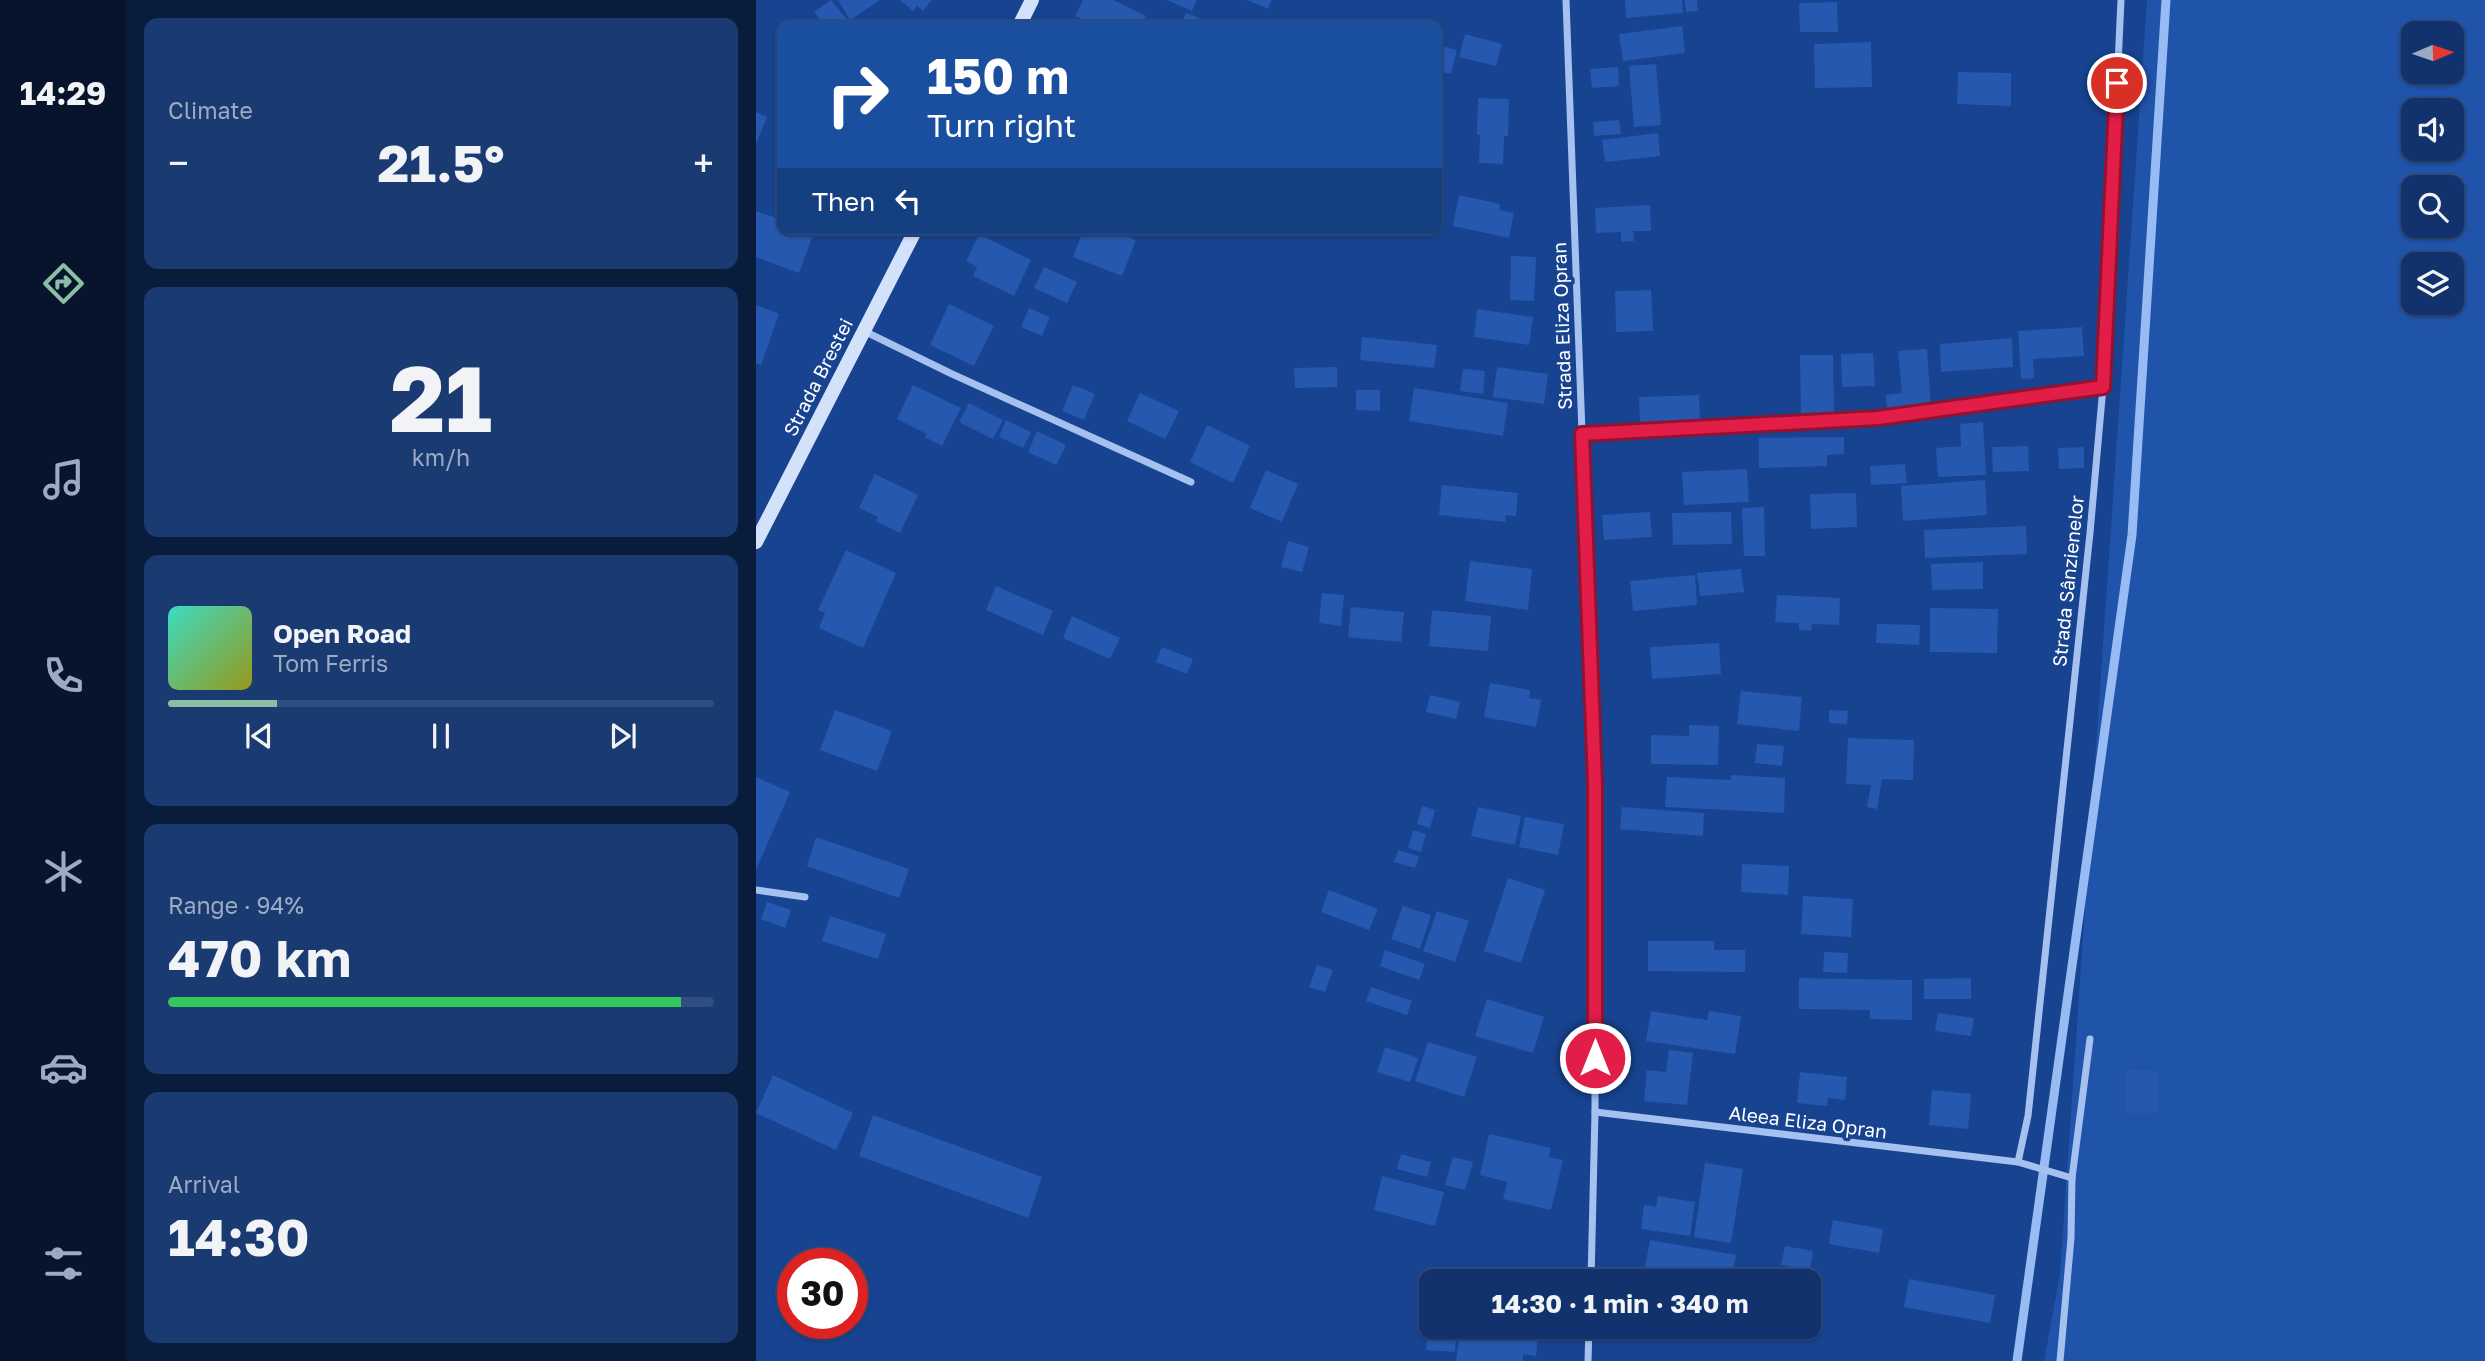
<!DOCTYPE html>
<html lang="en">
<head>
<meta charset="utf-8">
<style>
	:root { --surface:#11326c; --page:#1a3a72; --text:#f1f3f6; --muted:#9caac2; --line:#304d7f; --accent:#8abfa5 }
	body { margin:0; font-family:"Golos Text",sans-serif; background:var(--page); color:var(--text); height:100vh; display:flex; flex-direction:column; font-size:26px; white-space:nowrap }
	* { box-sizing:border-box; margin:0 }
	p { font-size:23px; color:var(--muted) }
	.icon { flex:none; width:38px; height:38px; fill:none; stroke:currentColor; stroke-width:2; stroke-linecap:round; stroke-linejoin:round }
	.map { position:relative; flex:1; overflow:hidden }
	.side { display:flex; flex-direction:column; gap:18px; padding:18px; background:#091c3b; width:630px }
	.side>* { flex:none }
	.top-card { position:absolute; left:21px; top:21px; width:665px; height:214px; border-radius:14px; box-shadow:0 2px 5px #0004,0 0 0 2px var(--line); background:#1a4fa0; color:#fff; overflow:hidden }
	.needle { width:46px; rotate:88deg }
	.buttons { position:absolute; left:1645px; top:21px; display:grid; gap:14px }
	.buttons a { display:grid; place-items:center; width:63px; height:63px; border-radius:14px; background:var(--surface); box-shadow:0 2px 5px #0004,0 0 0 2px var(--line); font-size:35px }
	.speed { position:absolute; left:21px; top:1248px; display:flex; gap:14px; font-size:35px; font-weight:700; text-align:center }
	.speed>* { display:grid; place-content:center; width:91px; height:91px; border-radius:50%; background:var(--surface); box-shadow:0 2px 5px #0004,0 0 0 2px var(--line); line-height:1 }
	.speed .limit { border:10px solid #d22; background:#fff; color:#111 }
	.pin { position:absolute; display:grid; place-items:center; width:60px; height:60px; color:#fff; margin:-30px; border:4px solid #fff; border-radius:50%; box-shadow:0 2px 7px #0007 }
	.me { position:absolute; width:77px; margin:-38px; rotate:0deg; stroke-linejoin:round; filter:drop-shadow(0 0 5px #0008) }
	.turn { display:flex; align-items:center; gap:24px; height:147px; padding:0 35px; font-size:32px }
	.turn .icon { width:91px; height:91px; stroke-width:2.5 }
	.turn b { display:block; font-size:49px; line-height:60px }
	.then { display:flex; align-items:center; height:66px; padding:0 35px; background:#0003; gap:14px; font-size:26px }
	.big { font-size:52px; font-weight:700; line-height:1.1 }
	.side .card { flex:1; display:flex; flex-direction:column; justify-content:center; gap:10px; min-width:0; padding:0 24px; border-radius:14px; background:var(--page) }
	.side .dial { align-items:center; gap:0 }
	.dial b { font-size:91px; line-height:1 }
	.song { display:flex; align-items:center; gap:21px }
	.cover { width:84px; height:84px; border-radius:10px; background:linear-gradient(135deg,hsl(170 70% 55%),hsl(60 70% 35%)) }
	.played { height:7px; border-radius:4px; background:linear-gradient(90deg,var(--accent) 20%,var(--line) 20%) }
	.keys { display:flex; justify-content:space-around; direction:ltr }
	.heat { display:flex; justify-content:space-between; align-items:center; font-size:38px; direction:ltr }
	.charge { height:10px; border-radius:5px; background:linear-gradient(90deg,#34c759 94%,var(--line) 0) }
	.trip { position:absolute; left:663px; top:1269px; width:402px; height:70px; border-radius:14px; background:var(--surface); box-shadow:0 2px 5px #0004,0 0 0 2px var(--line); font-weight:700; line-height:70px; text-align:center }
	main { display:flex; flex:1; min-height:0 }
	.menu { display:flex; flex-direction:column; width:126px; justify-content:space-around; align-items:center; background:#07142b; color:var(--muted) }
	.menu .icon { width:49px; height:49px }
	.menu .active { color:var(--accent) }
	.menu b { font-size:32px; color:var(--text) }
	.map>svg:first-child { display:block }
	.green { fill:#2053aa; fill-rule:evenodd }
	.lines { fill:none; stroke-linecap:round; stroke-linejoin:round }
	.stream { stroke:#97bbf2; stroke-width:9 }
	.building { fill:#2658af }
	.minor { stroke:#a5c1f0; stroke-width:7 }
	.secondary { stroke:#d3e1fb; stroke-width:14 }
	.route-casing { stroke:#92132f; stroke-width:18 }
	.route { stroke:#e11d48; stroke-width:12 }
	.labels { text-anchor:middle; stroke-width:7; stroke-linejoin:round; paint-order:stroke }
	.street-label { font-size:19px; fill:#fff; stroke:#174390 }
</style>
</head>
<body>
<main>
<nav class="menu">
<b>14:29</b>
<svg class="icon active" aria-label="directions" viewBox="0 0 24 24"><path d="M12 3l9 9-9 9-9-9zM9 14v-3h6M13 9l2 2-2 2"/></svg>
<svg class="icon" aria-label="music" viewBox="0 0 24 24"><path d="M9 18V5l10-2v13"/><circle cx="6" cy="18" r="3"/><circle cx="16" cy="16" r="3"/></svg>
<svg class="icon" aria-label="phone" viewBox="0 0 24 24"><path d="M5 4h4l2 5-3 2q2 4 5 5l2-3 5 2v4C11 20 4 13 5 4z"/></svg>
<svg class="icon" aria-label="climate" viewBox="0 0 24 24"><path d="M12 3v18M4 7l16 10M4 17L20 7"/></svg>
<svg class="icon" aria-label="car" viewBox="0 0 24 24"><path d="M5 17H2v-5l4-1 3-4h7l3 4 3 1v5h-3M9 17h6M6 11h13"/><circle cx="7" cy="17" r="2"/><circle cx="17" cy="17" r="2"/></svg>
<svg class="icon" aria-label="filters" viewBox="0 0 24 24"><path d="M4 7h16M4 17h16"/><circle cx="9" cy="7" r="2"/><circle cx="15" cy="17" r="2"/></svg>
</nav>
<section class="side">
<div class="card"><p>Climate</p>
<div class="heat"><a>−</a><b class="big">21.5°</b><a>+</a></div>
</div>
<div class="card dial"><b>21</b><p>km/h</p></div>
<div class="card">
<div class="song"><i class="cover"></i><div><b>Open Road</b><p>Tom Ferris</p></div></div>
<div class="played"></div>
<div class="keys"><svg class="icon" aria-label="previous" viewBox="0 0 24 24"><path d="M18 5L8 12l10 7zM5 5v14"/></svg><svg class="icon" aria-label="pause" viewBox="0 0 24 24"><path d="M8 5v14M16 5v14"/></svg><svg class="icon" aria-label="next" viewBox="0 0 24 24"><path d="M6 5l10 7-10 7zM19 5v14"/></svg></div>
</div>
<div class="card"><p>Range · 94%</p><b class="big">470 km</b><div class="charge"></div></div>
<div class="card"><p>Arrival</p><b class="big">14:30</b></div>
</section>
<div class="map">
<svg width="1729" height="1361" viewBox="0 0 1729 1361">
	<rect width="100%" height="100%" fill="#174390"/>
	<path class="green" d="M 1391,0 L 1729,0 L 1729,1361 L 1288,1361 L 1304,1274 ZM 1657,33 L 1696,33 L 1696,72 L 1657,72 ZM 1657,110 L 1696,110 L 1696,149 L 1657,149 ZM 1657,187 L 1696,187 L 1696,226 L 1657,226 ZM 1657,264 L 1696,264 L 1696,303 L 1657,303 Z"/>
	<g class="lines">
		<path class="stream" d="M 1261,1361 L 1376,535 L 1410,0"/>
	</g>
	<g class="building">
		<path d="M 75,0 L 92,21 L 84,26 L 69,26 L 58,12 Z"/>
		<path d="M 82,0 L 124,0 L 94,20 Z"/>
		<path d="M 144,0 L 176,0 L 167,11 L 161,6 L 157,11 Z"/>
		<path d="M 327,0 L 357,0 L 390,16 L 385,26 L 342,26 L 319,16 Z"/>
		<path d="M 411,0 L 441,0 L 436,11 Z"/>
		<path d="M 491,0 L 516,0 L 512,9 Z"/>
		<path d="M 869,0 L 926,0 L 927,13 L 870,18 Z"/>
		<path d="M 929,0 L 941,0 L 942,11 L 930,12 Z"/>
		<path d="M 1081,2 L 1082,32 L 1044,32 L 1043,3 Z"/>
		<path d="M 430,13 L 453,22 L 451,26 L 425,25 Z"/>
		<path d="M 926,26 L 929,53 L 867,61 L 863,34 Z"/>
		<path d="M 709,34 L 746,44 L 740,66 L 703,57 Z"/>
		<path d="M 1115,42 L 1116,87 L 1059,88 L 1058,44 Z"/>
		<path d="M 681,45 L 701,50 L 695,74 L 681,71 Z"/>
		<path d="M 900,64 L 905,125 L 878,127 L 873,66 Z"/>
		<path d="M 862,67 L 863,86 L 836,88 L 834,69 Z"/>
		<path d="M 1202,72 L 1255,73 L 1255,106 L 1201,104 Z"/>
		<path d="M 722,98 L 753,99 L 752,136 L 748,136 L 747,164 L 723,163 L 724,135 L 721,135 Z"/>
		<path d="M 0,112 L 11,117 L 0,144 Z"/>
		<path d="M 863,120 L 865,134 L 838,136 L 837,122 Z"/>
		<path d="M 902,133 L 904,156 L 849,162 L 846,140 Z"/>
		<path d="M 703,195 L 744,204 L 743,210 L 758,213 L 753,238 L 697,226 Z"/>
		<path d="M 894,205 L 895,231 L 877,231 L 878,241 L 865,242 L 865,232 L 840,233 L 839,208 Z"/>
		<path d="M 0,211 L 26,220 L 26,229 L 51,229 L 58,232 L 43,273 L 0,257 Z"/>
		<path d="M 328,229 L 353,229 L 380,240 L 366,276 L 317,257 Z"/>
		<path d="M 223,234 L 275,260 L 258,296 L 217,276 L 221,267 L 210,261 Z"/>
		<path d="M 755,256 L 780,257 L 778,301 L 754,300 Z"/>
		<path d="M 288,267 L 321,282 L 311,303 L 278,288 Z"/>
		<path d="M 895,290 L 897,331 L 860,332 L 859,291 Z"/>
		<path d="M 193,304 L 238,326 L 218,366 L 174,345 Z"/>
		<path d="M 0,305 L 23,314 L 5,365 L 0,363 Z"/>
		<path d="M 273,308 L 294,317 L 286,336 L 265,327 Z"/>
		<path d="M 721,309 L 777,317 L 773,345 L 718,337 Z"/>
		<path d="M 1326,327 L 1328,356 L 1277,359 L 1278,378 L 1265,379 L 1262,331 Z"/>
		<path d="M 606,337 L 681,345 L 678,368 L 604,360 Z"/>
		<path d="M 1256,338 L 1257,367 L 1185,372 L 1184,344 Z"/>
		<path d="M 1171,349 L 1175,408 L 1131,411 L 1130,395 L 1146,393 L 1142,351 Z"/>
		<path d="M 1117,353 L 1119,386 L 1086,387 L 1085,354 Z"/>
		<path d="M 1044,355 L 1077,355 L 1078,419 L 1045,419 Z"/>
		<path d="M 581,367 L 581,387 L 539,388 L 538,368 Z"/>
		<path d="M 741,367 L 792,374 L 788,404 L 737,397 Z"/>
		<path d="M 707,369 L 729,371 L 727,394 L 704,391 Z"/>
		<path d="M 157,385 L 205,408 L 186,446 L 169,437 L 171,434 L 141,419 Z"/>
		<path d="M 317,385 L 339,394 L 328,420 L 306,411 Z"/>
		<path d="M 658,388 L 752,403 L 747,436 L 653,421 Z"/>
		<path d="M 600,390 L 624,390 L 624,411 L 600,410 Z"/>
		<path d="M 384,393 L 423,411 L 409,439 L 371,421 Z"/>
		<path d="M 943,395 L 944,425 L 884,427 L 883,397 Z"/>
		<path d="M 213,403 L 247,420 L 237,439 L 203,422 Z"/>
		<path d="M 250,420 L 275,432 L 267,448 L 243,437 Z"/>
		<path d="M 1227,422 L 1230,475 L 1182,477 L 1180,448 L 1205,446 L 1204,424 Z"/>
		<path d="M 451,425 L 494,446 L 477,483 L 434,462 Z"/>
		<path d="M 281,431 L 310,445 L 300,465 L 272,452 Z"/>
		<path d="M 1088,437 L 1088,454 L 1071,455 L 1071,466 L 1003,468 L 1003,438 Z"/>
		<path d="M 1272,446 L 1273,471 L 1237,472 L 1236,447 Z"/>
		<path d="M 1328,447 L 1328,468 L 1303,469 L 1302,448 Z"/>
		<path d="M 1149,464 L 1151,483 L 1115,485 L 1114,466 Z"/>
		<path d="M 991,469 L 993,502 L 928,505 L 926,472 Z"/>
		<path d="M 510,470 L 542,484 L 526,522 L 494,508 Z"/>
		<path d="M 119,474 L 162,495 L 144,533 L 120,521 L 122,517 L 103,508 Z"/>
		<path d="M 1229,480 L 1231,515 L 1147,521 L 1145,486 Z"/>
		<path d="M 686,485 L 762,493 L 760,516 L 750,515 L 749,522 L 683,515 Z"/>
		<path d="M 1100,493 L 1101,527 L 1055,529 L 1054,494 Z"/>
		<path d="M 1008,507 L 1009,556 L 988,556 L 986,508 Z"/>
		<path d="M 894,512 L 896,537 L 848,540 L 846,515 Z"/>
		<path d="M 975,512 L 976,544 L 917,545 L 916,513 Z"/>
		<path d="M 1270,526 L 1271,554 L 1169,558 L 1168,530 Z"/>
		<path d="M 532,541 L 553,547 L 546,572 L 525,567 Z"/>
		<path d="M 90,550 L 140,573 L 107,648 L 63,628 L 69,613 L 62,610 Z"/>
		<path d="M 714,561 L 776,569 L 772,610 L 709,601 Z"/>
		<path d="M 1227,562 L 1227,589 L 1176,590 L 1175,564 Z"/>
		<path d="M 985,569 L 988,592 L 944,596 L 941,573 Z"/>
		<path d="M 939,575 L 941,605 L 877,611 L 874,581 Z"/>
		<path d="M 240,586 L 297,611 L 287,635 L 230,610 Z"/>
		<path d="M 566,593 L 588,595 L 585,626 L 563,623 Z"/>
		<path d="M 1021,595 L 1084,598 L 1083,625 L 1056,624 L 1055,631 L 1043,630 L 1043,623 L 1019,622 Z"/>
		<path d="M 595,607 L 648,612 L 645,642 L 592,637 Z"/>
		<path d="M 1174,608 L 1242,609 L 1241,653 L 1174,652 Z"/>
		<path d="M 676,610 L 735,616 L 732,651 L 673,646 Z"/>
		<path d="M 316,616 L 364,638 L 354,659 L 307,638 Z"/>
		<path d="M 1121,624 L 1164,625 L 1163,645 L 1120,643 Z"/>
		<path d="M 963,643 L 965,674 L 896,679 L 894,647 Z"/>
		<path d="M 406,647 L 437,659 L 431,674 L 400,662 Z"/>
		<path d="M 734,683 L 774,690 L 773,698 L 785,700 L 780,727 L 728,717 Z"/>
		<path d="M 985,691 L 1046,697 L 1043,731 L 981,724 Z"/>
		<path d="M 674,695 L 704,702 L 700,719 L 670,712 Z"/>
		<path d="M 79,710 L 136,731 L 121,771 L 64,750 Z"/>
		<path d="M 1073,710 L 1092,711 L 1091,724 L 1073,723 Z"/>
		<path d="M 933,725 L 963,726 L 962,765 L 895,764 L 895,735 L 933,736 Z"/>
		<path d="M 1092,738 L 1158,740 L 1157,780 L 1126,779 L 1121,809 L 1111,807 L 1115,785 L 1090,784 Z"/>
		<path d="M 1001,744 L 1028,746 L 1026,766 L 999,763 Z"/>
		<path d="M 975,775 L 1029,778 L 1028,813 L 909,807 L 911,777 L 975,780 Z"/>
		<path d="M 0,777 L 34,792 L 0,870 Z"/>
		<path d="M 666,806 L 679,810 L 674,828 L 661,824 Z"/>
		<path d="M 722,807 L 765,816 L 759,845 L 715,836 Z"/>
		<path d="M 866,807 L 948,813 L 947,836 L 864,829 Z"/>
		<path d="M 769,817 L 808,824 L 802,855 L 763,847 Z"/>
		<path d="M 657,830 L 670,834 L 665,852 L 652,848 Z"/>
		<path d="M 60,837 L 153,869 L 143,898 L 51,866 Z"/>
		<path d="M 642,850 L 663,856 L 659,868 L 638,862 Z"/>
		<path d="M 986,864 L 1033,866 L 1032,895 L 985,892 Z"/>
		<path d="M 752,878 L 789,890 L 765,963 L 728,951 Z"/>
		<path d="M 573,890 L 622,909 L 613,930 L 565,912 Z"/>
		<path d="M 1047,896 L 1097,899 L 1095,937 L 1045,934 Z"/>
		<path d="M 11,902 L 35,910 L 29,928 L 5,919 Z"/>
		<path d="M 647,906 L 675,915 L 664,949 L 635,939 Z"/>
		<path d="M 681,911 L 713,921 L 699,962 L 667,951 Z"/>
		<path d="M 74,916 L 130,934 L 122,959 L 66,941 Z"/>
		<path d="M 892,941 L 958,941 L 958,950 L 989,950 L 989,972 L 892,971 Z"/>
		<path d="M 629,950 L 669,964 L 663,980 L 624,966 Z"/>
		<path d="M 1068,952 L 1092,953 L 1091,973 L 1067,972 Z"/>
		<path d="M 561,965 L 577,970 L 569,992 L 553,987 Z"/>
		<path d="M 1043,978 L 1156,980 L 1156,1020 L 1114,1019 L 1114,1010 L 1043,1009 Z"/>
		<path d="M 1215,978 L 1215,999 L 1168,999 L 1168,979 Z"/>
		<path d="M 615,987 L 656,1001 L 651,1015 L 610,1001 Z"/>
		<path d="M 731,999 L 788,1017 L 777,1053 L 719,1036 Z"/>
		<path d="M 895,1011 L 951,1020 L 953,1011 L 985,1016 L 979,1054 L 890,1041 Z"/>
		<path d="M 1182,1013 L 1218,1018 L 1215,1036 L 1179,1031 Z"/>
		<path d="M 672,1042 L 721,1057 L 708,1097 L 659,1081 Z"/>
		<path d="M 629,1047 L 662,1058 L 654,1082 L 621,1072 Z"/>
		<path d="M 913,1050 L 937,1053 L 931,1105 L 888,1101 L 891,1070 L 910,1072 Z"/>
		<path d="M 1370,1070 L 1403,1071 L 1402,1113 L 1370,1113 Z"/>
		<path d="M 1044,1072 L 1091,1077 L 1089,1100 L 1072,1098 L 1071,1106 L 1041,1103 Z"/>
		<path d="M 17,1075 L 97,1113 L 80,1150 L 0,1113 Z"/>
		<path d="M 1176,1090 L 1215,1094 L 1212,1129 L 1173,1125 Z"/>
		<path d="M 117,1115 L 286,1177 L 272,1218 L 103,1156 Z"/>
		<path d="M 733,1134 L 795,1148 L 793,1157 L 807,1160 L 795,1210 L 747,1199 L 751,1182 L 724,1175 Z"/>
		<path d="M 645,1154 L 675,1162 L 671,1177 L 641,1169 Z"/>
		<path d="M 697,1157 L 717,1162 L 709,1190 L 689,1185 Z"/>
		<path d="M 949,1163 L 987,1169 L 975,1243 L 938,1237 Z"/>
		<path d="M 626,1176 L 688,1192 L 679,1226 L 618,1210 Z"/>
		<path d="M 902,1196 L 939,1202 L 934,1236 L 885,1229 L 888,1205 L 900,1207 Z"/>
		<path d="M 1077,1220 L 1127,1229 L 1123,1253 L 1073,1244 Z"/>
		<path d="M 894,1240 L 980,1255 L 975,1281 L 934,1281 L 888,1273 Z"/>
		<path d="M 1029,1246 L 1057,1251 L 1054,1270 L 1025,1265 Z"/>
		<path d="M 1153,1279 L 1239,1295 L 1234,1323 L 1148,1307 Z"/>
		<path d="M 674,1319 L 676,1326 L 701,1326 L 699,1352 L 670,1350 Z"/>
		<path d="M 704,1326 L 782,1332 L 780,1356 L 767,1354 L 767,1361 L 700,1361 Z"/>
		<path d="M 930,1326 L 946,1326 L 944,1339 L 929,1337 Z"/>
	</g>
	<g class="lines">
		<g class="minor">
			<path d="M 810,0 L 839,784 L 839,1112 L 835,1281"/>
			<path d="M 108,331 L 196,374 L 435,482"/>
			<path d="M 826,434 L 1123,418 L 1347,387"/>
			<path d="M 0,890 L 49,897"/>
			<path d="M 839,1112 L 1262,1162 L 1316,1178"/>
			<path d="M 1262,1162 L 1272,1116 L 1334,533 L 1347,387 L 1365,0"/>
			<path d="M 832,1361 L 833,1326"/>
			<path d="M 1304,1361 L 1315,1238 L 1316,1178 L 1334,1039"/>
		</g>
		<g class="secondary">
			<path d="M 263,26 L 276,0"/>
			<path d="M 0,542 L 160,229"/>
		</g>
	</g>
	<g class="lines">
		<g class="route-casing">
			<path id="route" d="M 839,1058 L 839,784 L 826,434 L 1122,418 L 1347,387 L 1361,83"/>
		</g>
		<use href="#route" class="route"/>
	</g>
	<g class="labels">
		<g class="street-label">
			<text transform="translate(806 326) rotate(-92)" y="7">Strada Eliza Opran</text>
			<text transform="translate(62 377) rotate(-63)" y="7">Strada Brestei</text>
			<text transform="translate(1312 581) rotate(-84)" y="7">Strada Sânzienelor</text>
			<text transform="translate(1052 1122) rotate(7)" y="7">Aleea Eliza Opran</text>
		</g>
	</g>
</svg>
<div class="buttons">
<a><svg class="needle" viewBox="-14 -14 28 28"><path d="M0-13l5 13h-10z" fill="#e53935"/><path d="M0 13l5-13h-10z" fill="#9caac2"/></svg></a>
<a><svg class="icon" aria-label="sound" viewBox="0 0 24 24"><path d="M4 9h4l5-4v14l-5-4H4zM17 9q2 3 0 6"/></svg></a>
<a><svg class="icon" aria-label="search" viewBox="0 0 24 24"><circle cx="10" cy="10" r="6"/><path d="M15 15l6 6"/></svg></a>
<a><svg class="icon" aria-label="layers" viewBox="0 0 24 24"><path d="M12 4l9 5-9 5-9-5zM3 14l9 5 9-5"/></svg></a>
</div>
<div class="speed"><div class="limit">30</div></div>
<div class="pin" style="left:1361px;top:83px;background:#d93025"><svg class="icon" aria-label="arrive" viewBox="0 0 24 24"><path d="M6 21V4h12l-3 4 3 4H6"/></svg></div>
<svg class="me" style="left:839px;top:1058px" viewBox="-20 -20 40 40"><circle r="17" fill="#e11d48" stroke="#fff" stroke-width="3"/><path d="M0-11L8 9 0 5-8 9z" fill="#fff"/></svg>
<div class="trip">14:30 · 1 min · 340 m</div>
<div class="top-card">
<div class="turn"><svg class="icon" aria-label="right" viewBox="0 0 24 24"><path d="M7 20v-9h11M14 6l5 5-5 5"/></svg><div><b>150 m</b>Turn right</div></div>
<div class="then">Then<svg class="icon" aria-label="left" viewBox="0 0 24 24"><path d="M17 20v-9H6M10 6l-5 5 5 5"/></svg></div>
</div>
</div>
</main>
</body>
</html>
